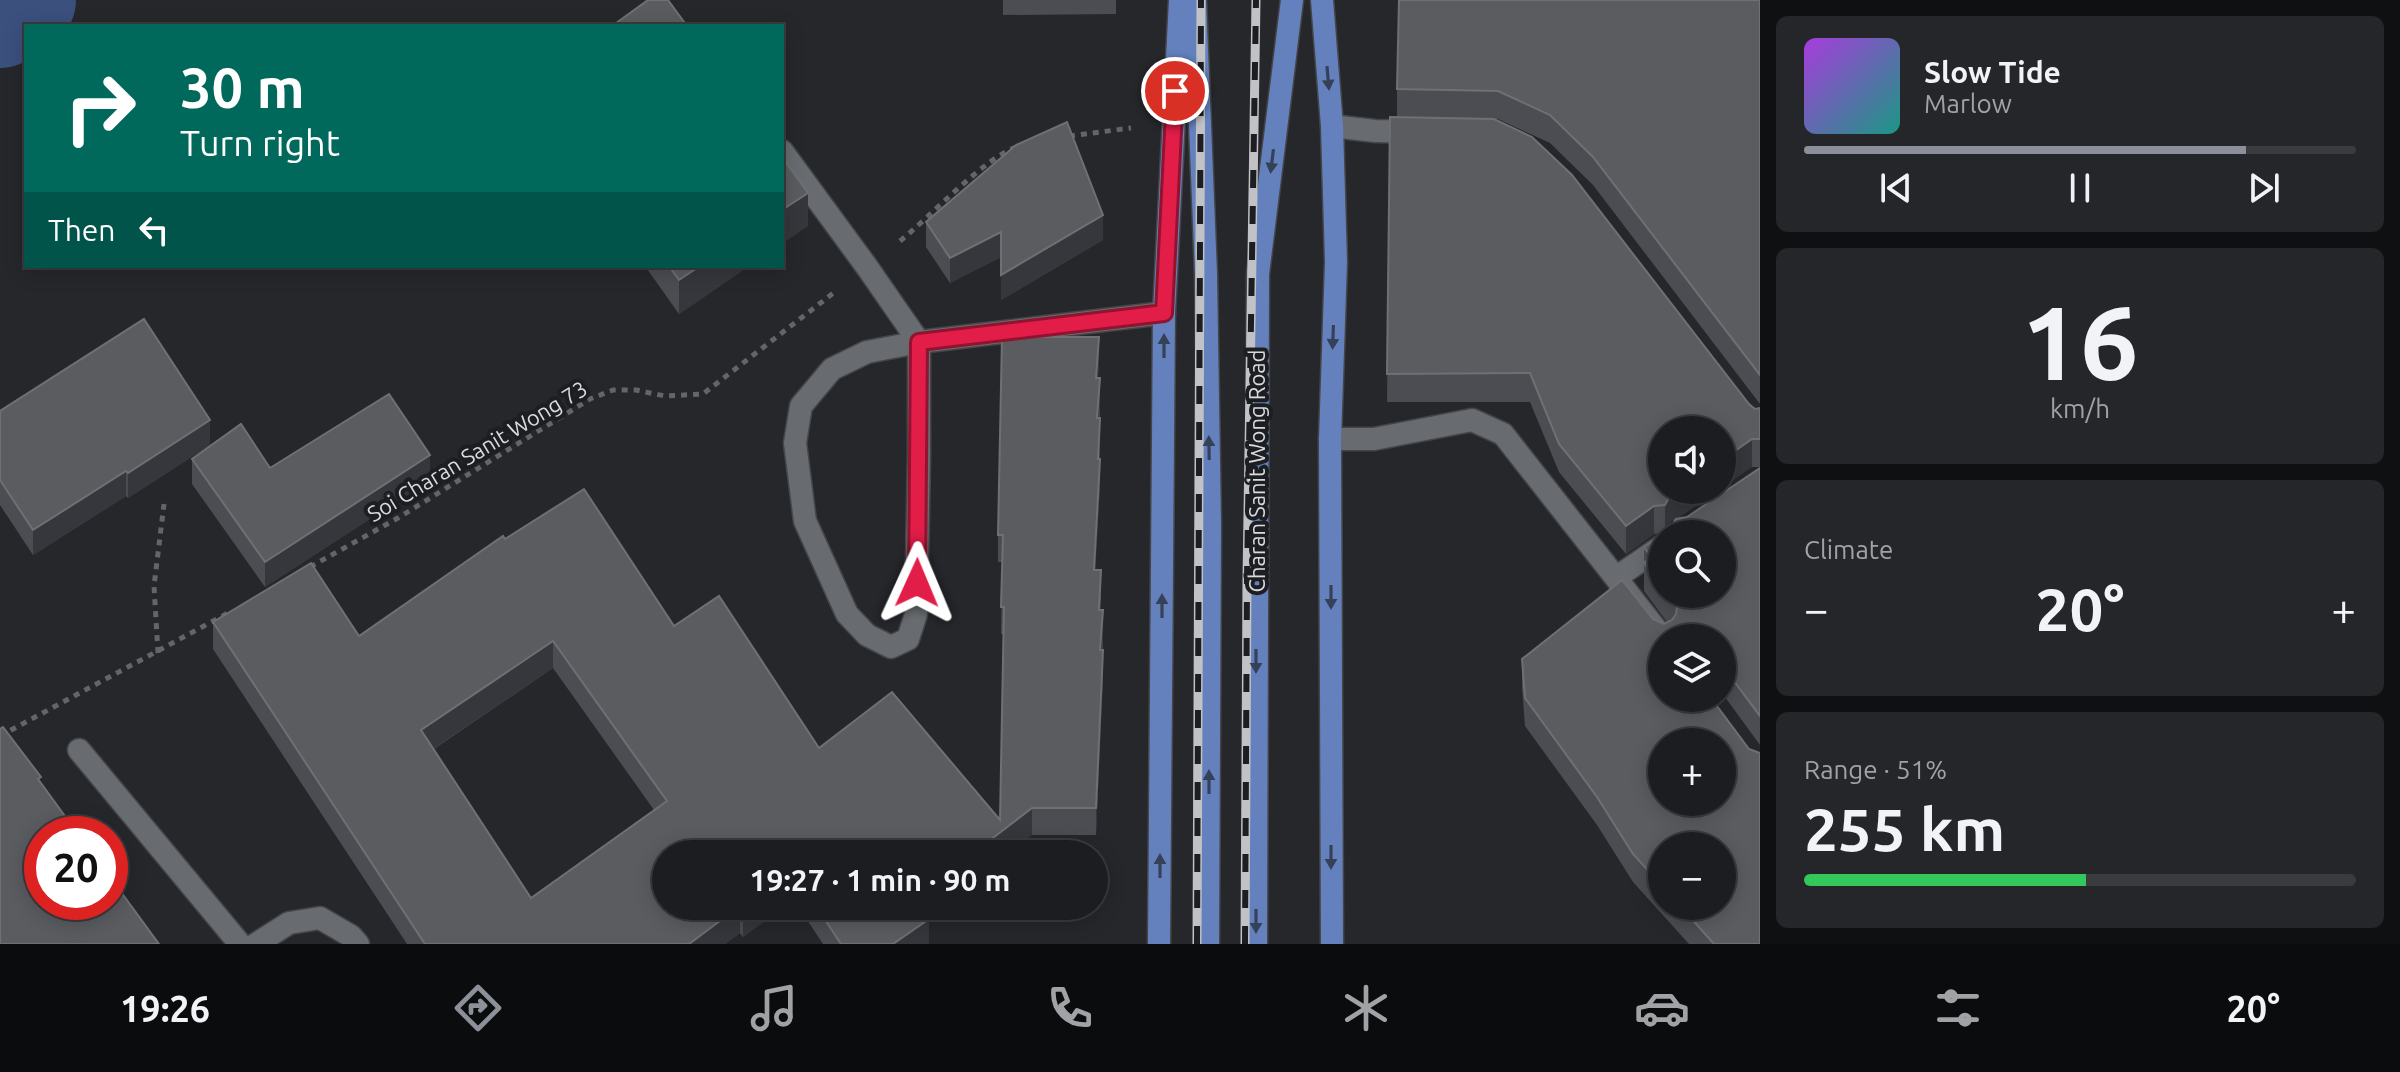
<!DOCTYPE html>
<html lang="en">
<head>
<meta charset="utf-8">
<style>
	:root { --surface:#1c1d20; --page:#252629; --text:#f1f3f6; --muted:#a0a2a5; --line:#3a3b3e; --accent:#8c9099 }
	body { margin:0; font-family:Ubuntu,sans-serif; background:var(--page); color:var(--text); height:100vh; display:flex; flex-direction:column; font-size:30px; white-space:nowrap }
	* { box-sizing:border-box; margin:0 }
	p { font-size:26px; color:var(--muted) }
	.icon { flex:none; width:44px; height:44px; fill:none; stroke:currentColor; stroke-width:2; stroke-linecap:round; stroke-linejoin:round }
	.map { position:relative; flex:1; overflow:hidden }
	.sheet { display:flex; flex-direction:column; gap:16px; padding:16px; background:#0f1012; width:640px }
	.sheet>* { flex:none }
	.top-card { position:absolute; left:24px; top:24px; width:760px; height:244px; border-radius:0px; box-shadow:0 4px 20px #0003,0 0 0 2px var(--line); background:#00695c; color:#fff; overflow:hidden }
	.buttons { position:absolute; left:1648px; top:416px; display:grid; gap:16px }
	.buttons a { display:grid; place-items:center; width:88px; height:88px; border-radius:50%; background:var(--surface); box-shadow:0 4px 20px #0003,0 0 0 2px var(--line); font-size:40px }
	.speed { position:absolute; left:24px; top:816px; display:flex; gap:16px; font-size:40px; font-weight:700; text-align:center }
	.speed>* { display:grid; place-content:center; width:104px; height:104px; border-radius:50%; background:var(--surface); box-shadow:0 4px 20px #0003,0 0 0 2px var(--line); line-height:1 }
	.speed .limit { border:12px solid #d22; background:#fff; color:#111 }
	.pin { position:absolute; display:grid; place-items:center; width:68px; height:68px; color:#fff; margin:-34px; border:4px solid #fff; border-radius:50%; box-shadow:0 2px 8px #0007 }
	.me { position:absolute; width:88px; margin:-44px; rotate:1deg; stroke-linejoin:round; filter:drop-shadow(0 0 6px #0008) }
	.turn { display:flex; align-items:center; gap:28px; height:168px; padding:0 24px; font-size:36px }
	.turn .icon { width:104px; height:104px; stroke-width:2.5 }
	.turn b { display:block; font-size:56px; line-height:68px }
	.then { display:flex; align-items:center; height:76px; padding:0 24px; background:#0003; gap:16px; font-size:30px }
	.big { font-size:60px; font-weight:700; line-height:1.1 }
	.sheet .card { flex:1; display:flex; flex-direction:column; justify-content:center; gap:12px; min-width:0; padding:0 28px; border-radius:12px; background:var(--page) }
	.sheet .dial { align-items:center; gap:0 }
	.dial b { font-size:104px; line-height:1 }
	.song { display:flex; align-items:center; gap:24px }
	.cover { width:96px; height:96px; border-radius:12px; background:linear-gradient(135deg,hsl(280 70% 55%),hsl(170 70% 35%)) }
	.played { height:8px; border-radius:4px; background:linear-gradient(90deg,var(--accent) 80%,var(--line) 80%) }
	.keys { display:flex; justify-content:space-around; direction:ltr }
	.heat { display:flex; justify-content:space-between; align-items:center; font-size:44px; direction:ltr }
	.charge { height:12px; border-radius:6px; background:linear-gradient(90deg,#34c759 51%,var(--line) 0) }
	.trip { position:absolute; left:652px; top:840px; width:456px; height:80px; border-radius:40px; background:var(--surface); box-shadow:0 4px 20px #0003,0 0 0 2px var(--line); font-weight:700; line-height:80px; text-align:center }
	.tab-bar { display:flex; height:128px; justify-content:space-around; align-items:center; background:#0b0c0d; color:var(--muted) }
	.tab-bar .icon { width:56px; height:56px }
	.tab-bar .on { color:var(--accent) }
	.tab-bar b { font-size:36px; color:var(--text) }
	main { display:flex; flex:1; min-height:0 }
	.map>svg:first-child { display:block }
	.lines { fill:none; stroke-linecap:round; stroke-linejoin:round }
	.river { stroke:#3b507d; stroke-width:104 }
	.service-casing { stroke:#434548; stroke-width:25 }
	.minor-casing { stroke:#434548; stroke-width:25 }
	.primary-casing { stroke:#434548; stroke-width:25 }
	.path { stroke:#636569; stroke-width:5; stroke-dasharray:6 6; stroke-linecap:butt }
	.service { stroke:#686b6f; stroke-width:22 }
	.minor { stroke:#686b6f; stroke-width:22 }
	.primary { stroke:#6481be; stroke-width:22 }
	.rail-casing { stroke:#c1c2c5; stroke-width:9 }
	.rail { stroke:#1c1e22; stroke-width:6; stroke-dasharray:18; stroke-linecap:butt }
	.wall { fill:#4b4d52; fill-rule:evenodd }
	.shaded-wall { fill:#35373c }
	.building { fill:#5a5c60; stroke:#6e7074; stroke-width:2; fill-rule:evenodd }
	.oneway { fill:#354159 }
	.route-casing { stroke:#92132f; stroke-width:20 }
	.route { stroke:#e11d48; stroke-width:14 }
	.labels { text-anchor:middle; stroke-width:8; stroke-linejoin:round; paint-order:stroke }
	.street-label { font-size:22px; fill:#d9dadd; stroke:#1c1e22 }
</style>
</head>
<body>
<main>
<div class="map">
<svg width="1760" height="944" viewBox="0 0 1760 944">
	<rect width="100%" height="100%" fill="#25272b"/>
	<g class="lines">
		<path class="river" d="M 0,16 L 24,0"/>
		<g class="service-casing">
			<g id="service">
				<path d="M 782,151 L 867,267 L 919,342 L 919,456 L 916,614 L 908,639 L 891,647 L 867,635 L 847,614 L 805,521 L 795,443 L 801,406 L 832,369 L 867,352 L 919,342 L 1164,313"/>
				<path d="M 79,750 L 240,944"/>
			</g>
		</g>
		<g class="minor-casing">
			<g id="minor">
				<path d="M 1332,126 L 1375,131 L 1419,132"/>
				<path d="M 1330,439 L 1374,439 L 1472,420 L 1503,434 L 1663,638"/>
				<path d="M 1617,577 L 1662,546"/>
				<path d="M 256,944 L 289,923 L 320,918 L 351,936 L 358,944"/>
			</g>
		</g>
		<g class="primary-casing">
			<g id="primary">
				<path d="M 1195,0 L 1206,274 L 1210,526 L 1208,944"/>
				<path d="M 1322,0 L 1332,126 L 1336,262 L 1330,439 L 1332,944"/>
				<path d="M 1159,944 L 1164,313 L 1180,0"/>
				<path d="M 1256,944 L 1258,274 L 1292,0"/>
			</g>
		</g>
		<g class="path">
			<path d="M 1069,136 L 1131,128"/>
			<path d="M 900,241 C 929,218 986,156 1017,147"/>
			<path d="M 310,567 L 398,518 L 590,399 L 613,390 L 636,390 L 665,396 L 703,394 L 836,291"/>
			<path d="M 158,653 L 154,586 L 164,504"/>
			<path d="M 0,736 L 228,613"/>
		</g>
		<use href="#service" class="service"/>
		<use href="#minor" class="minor"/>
		<use href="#primary" class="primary"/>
		<g class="rail-casing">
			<g id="rail">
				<path d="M 1197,944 L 1201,0"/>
				<path d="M 1245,944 L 1247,579 L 1256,0"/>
			</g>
		</g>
		<use href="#rail" class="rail"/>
	</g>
	<g class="wall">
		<path d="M 1003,0 L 1116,0 L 1116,14 L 1003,15 Z"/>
		<path d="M 1760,0 L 1760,404 L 1593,185 L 1550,143 L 1498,119 L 1494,119 L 1749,404 L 1755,409 L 1760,408 L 1760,467 L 1752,467 L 1662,490 L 1719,490 L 1676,519 L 1687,517 L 1760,468 L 1760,745 L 1722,693 L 1722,638 L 1662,638 L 1760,944 L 1689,944 L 1633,882 L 1597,825 L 1525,726 L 1522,687 L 1522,659 L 1653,619 L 1664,624 L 1667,622 L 1644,591 L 1644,547 L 1662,535 L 1662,594 L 1722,594 L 1665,533 L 1654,534 L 1626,554 L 1559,472 L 1530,402 L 1387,402 L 1390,117 L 1397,117 L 1397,89 ZM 1675,520 L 1670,529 L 1666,532 L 1671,522 ZM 1662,846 L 1722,906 L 1662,906 Z"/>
		<path d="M 926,222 L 1103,240 L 1001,300 L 1001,257 L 950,283 L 926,247 Z"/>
		<path d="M 645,266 L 749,266 L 679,314 Z"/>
		<path d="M 1099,364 L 1098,378 L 1100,405 L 1100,486 L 1095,570 L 1101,597 L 1100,610 L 1103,637 L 1103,677 L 1096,835 L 1032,835 L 666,854 L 666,906 L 785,906 L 743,937 L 740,933 L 725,944 L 407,944 L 213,649 L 213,622 L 359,636 L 505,539 L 674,626 L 819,748 L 1000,820 L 1004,634 L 1001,634 L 1002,562 L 998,562 L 998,535 ZM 553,668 L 654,810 L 531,898 L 434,749 Z"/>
		<path d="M 0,411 L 210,445 L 128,498 L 126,496 L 33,555 L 0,505 Z"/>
		<path d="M 192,459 L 270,468 L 430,480 L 265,587 L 192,484 Z"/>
		<path d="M 798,906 L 939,906 L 926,916 L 929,944 L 823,944 Z"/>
	</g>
	<g class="shaded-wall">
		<path d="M 808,193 L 808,226 L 782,244 L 782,210 Z"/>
		<path d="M 1103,215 L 1103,240 L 1001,300 L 1001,275 Z"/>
		<path d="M 1001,232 L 1001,257 L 950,283 L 950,258 Z"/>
		<path d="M 700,266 L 749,266 L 679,314 L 679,280 Z"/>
		<path d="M 1099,337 L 1099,364 L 1096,405 L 1096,378 Z"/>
		<path d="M 1100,378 L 1100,405 L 1097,445 L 1097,418 Z"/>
		<path d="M 1100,418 L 1100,445 L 1098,486 L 1098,459 Z"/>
		<path d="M 210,420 L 210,445 L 128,498 L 128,473 Z"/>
		<path d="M 1752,439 L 1752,467 L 1722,488 L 1722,460 Z"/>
		<path d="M 430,455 L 430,480 L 265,587 L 265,562 Z"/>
		<path d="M 1100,459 L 1100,486 L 1094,597 L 1094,570 Z"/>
		<path d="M 126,471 L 126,496 L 33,555 L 33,530 Z"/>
		<path d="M 1678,490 L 1719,490 L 1671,522 L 1665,533 L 1665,505 L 1671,494 Z"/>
		<path d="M 1654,506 L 1654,534 L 1626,554 L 1626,526 Z"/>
		<path d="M 1103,610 L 1103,637 L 1100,677 L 1100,650 Z"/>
		<path d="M 553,641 L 553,668 L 421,757 L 421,730 Z"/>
		<path d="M 1103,650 L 1103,677 L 1096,835 L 1096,808 Z"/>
		<path d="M 1032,808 L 1032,835 L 1007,854 L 972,854 Z"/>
		<path d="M 740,906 L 740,933 L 725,944 L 689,944 Z"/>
		<path d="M 749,906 L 785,906 L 743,937 L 743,910 Z"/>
		<path d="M 913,906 L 939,906 L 913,926 Z"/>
		<path d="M 929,919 L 929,944 L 893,944 Z"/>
	</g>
	<g class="building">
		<path d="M 648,0 L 668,0 L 687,26 L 612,26 Z"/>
		<path d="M 1399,0 L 1760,0 L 1760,375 L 1593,157 L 1550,115 L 1498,91 L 1397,89 Z"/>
		<path d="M 1390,117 L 1494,119 L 1532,137 L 1572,175 L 1749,404 L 1755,409 L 1760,408 L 1760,439 L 1752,439 L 1722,460 L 1722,430 L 1662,430 L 1662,490 L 1678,490 L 1671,494 L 1665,505 L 1654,506 L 1626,526 L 1559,444 L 1530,373 L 1387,374 Z"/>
		<path d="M 1067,122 L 1103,215 L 1001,275 L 1001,232 L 950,258 L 926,222 L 1016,145 Z"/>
		<path d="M 782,157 L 808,193 L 782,210 Z"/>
		<path d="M 669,266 L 700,266 L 679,280 Z"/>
		<path d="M 144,319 L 210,420 L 128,473 L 126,471 L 33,530 L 0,480 L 0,411 Z"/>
		<path d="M 1002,337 L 1099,337 L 1096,378 L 1100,378 L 1097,418 L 1100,418 L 1098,459 L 1100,459 L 1094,570 L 1101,570 L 1099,610 L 1103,610 L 1100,650 L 1103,650 L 1096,808 L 1032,808 L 972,854 L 666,854 L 666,906 L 740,906 L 689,944 L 425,944 L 213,622 L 311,563 L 359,636 L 503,536 L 505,539 L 584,489 L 674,626 L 719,596 L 819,748 L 892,692 L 1000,820 L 1004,607 L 1001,607 L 1003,535 L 998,535 ZM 553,641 L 667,801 L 531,898 L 421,730 Z"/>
		<path d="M 389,394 L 430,455 L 265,562 L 192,459 L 241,424 L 270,468 Z"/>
		<path d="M 1760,468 L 1760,716 L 1722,665 L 1722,638 L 1662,638 L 1662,698 L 1711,698 L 1749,749 L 1760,753 L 1760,944 L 1714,944 L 1680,906 L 1722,906 L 1722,846 L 1662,846 L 1662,886 L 1633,854 L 1597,797 L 1525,698 L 1522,659 L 1622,580 L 1653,619 L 1664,624 L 1672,620 L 1676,614 L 1677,607 L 1667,594 L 1722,594 L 1722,534 L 1663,534 L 1670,529 L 1676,519 L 1687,517 ZM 1662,742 L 1722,742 L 1722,802 L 1662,802 Z"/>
		<path d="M 1662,535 L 1662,587 L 1644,563 L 1651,557 L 1644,547 Z"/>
		<path d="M 3,727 L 41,777 L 38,779 L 78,834 L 42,834 L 42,902 L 110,902 L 110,877 L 159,944 L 0,944 L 0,729 Z"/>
		<path d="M 816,906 L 919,906 L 929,919 L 893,944 L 841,944 Z"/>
	</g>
	<defs><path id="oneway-solid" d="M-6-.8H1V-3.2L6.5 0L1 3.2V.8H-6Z" transform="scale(2)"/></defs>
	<g class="oneway">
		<use href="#oneway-solid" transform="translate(1328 78) rotate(85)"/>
		<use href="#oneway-solid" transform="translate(1272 161) rotate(97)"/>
		<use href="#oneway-solid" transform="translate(1333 337) rotate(92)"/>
		<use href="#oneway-solid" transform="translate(1164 346) rotate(-90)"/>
		<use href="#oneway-solid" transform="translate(1209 448) rotate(-91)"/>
		<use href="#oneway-solid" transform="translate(1331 597) rotate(90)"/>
		<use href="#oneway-solid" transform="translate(1162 606) rotate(-90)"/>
		<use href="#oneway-solid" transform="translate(1256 661) rotate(90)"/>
		<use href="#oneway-solid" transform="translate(1209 782) rotate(-90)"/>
		<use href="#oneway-solid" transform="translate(1331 857) rotate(90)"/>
		<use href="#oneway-solid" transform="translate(1160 866) rotate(-90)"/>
		<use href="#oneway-solid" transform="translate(1256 921) rotate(90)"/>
	</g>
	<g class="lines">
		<g class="route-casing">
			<path id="route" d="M 917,583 L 919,342 L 1164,313 L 1175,91"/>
		</g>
		<use href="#route" class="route"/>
	</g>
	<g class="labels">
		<g class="street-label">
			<text transform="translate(477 451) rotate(-31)" y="8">Soi Charan Sanit Wong 73</text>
			<text transform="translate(1257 471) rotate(-90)" y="8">Charan Sanit Wong Road</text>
		</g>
	</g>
</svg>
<div class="buttons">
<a><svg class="icon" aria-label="sound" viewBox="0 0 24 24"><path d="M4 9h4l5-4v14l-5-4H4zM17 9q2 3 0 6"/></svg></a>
<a><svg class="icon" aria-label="search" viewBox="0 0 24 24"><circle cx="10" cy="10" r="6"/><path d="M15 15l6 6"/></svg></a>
<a><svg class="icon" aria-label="layers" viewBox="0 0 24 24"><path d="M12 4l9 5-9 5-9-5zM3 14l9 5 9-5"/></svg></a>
<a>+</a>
<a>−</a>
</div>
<div class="speed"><div class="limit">20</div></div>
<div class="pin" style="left:1175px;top:91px;background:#d93025"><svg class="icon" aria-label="arrive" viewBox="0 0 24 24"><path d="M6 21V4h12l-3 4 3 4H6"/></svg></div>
<svg class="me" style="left:917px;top:583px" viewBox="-20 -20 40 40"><path d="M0-17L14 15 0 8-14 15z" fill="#e11d48" stroke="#fff" stroke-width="4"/></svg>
<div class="trip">19:27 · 1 min · 90 m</div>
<div class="top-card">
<div class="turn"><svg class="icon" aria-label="right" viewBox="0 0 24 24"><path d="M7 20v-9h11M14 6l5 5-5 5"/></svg><div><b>30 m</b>Turn right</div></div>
<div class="then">Then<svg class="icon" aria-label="left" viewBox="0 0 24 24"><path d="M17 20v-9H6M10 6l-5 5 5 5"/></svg></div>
</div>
</div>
<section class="sheet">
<div class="card">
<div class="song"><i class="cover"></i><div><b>Slow Tide</b><p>Marlow</p></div></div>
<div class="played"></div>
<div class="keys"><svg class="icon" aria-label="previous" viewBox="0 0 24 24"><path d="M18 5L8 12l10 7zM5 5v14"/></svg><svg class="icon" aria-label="pause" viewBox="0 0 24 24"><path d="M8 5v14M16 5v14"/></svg><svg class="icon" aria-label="next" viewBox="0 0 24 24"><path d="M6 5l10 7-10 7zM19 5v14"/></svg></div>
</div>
<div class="card dial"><b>16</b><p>km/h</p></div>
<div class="card"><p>Climate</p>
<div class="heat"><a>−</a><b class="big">20°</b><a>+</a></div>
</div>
<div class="card"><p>Range · 51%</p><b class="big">255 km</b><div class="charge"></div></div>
</section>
</main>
<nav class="tab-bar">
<b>19:26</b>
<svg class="icon on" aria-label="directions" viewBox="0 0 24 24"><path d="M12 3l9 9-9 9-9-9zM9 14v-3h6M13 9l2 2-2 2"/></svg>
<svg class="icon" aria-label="music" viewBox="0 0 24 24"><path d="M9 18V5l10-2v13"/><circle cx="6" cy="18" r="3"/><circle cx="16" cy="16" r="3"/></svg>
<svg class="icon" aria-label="phone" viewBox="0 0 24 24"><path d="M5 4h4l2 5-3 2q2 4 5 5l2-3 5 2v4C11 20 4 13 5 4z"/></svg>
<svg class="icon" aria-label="climate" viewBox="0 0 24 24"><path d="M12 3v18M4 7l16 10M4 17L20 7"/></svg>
<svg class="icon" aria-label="car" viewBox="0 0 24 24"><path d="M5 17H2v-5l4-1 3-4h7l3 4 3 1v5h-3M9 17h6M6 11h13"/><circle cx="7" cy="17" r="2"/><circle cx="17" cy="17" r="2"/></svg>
<svg class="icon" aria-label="filters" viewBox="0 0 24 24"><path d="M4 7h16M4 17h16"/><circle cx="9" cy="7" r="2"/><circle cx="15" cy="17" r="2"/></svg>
<b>20°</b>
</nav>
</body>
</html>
